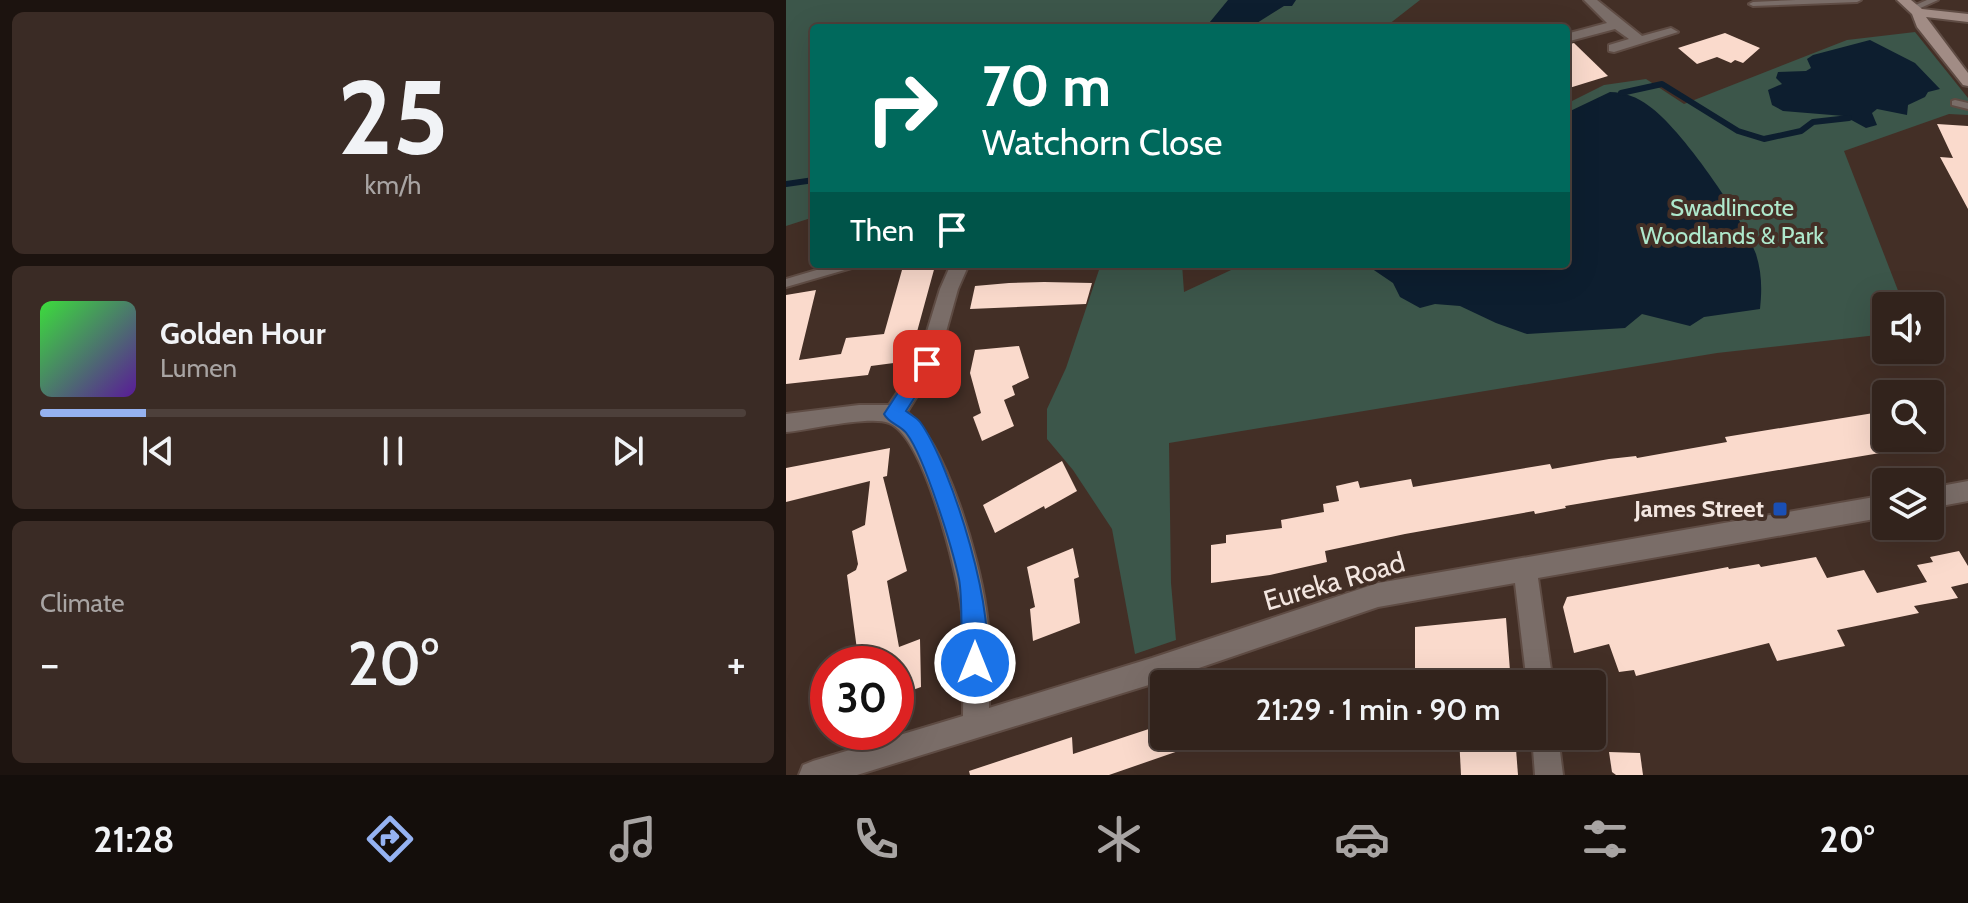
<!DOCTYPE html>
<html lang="en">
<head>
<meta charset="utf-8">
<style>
	:root { --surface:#32231c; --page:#3a2b25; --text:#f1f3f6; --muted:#a8a4a3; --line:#4d403b; --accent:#95b2f1 }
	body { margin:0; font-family:Cabin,sans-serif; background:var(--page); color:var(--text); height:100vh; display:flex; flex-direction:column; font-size:30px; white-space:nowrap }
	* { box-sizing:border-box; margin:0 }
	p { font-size:26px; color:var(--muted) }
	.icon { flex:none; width:44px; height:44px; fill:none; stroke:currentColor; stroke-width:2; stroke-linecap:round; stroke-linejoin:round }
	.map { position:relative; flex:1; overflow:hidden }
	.sheet { display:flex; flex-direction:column; gap:12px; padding:12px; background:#1c130f; width:786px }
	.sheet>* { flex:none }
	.guide { position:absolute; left:24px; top:24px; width:760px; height:244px; border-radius:8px; box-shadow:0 8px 32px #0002,0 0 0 2px var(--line); background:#00695c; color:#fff; overflow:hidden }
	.buttons { position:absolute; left:1086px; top:292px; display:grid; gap:16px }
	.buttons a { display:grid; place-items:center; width:72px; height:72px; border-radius:8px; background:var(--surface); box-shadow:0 8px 32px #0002,0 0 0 2px var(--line); font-size:40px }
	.speed { position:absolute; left:24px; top:646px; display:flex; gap:16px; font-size:40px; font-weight:700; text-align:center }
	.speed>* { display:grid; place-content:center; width:104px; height:104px; border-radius:50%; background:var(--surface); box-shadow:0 8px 32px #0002,0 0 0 2px var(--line); line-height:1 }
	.speed .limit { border:12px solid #d22; background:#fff; color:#111 }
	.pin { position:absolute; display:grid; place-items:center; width:68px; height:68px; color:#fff; margin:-34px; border-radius:16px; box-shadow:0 4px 12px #0006 }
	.me { position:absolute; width:88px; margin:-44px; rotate:0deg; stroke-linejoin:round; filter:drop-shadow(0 0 6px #0008) }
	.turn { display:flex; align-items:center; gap:28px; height:168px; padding:0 40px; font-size:36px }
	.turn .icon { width:104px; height:104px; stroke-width:2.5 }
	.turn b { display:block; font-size:56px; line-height:68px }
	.then { display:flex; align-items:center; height:76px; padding:0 40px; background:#0003; gap:16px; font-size:30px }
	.big { font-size:60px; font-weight:600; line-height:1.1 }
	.sheet .widget { flex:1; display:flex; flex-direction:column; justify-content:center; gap:12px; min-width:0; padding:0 28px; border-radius:12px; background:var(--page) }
	.sheet .dial { align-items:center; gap:0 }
	.dial b { font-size:104px; line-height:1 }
	.song { display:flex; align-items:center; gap:24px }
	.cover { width:96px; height:96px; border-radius:12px; background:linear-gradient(135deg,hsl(120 70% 55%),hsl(270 70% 35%)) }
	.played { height:8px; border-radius:4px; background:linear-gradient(90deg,var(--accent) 15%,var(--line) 15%) }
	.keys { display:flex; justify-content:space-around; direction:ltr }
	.heat { display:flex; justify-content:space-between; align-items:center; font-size:44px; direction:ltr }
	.trip { position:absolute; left:364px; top:670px; width:456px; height:80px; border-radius:8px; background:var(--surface); box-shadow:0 8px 32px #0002,0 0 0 2px var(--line); font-weight:600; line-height:80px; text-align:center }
	.menu { display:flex; height:128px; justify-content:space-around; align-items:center; background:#140e0b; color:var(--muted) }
	.menu .icon { width:56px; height:56px }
	.menu .selected { color:var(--accent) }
	.menu b { font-size:36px; color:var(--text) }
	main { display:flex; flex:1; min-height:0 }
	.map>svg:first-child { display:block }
	.green { fill:#3c564a }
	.water { fill:#0d1e2f }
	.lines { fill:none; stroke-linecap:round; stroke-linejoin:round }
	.stream { stroke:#0d1e2f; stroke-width:6 }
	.building { fill:#fadacc }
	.service-casing { stroke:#5f4c44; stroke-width:4 }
	.minor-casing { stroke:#5f4c44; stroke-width:4 }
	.secondary-casing { stroke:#5f4c44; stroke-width:4 }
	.service { fill:#7a6d68; fill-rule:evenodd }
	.minor { fill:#7a6d68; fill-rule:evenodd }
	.secondary { fill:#a18c85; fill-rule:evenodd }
	.route { fill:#1a73e8; stroke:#114b97; stroke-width:2 }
	.transit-dot { fill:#1a4fb4; stroke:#432f26; stroke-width:3 }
	.labels { text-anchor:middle; stroke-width:8; stroke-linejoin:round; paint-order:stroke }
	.park-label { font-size:24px; fill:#aee8cc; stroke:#432f26 }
	.poi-label { font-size:24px; font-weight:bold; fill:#f3e6e0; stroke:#432f26; text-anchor:end }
	.near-street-label { font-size:28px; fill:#f3e6e0; stroke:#432f26 }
</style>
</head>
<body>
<main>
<section class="sheet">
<div class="widget dial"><b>25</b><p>km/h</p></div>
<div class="widget">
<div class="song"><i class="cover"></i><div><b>Golden Hour</b><p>Lumen</p></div></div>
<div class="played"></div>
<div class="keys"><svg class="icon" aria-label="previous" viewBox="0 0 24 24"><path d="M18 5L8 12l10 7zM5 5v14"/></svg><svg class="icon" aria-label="pause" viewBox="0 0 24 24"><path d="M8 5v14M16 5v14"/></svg><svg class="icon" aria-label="next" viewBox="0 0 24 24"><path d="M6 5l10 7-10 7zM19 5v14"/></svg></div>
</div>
<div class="widget"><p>Climate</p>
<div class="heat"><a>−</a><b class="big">20°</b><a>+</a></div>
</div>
</section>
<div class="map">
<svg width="1182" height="775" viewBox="0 0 1182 775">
	<rect width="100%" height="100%" fill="#432f26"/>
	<g class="green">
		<path d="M 0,0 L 634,0 L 598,28 L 28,28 L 28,217 L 0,226 Z"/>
		<path d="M 1129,32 L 1182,98 L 1182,115 L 1163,114 L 1058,151 L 1118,306 L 1100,306 L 1100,334 L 931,353 L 383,443 L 385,583 L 390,640 L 349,654 L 326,529 L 287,470 L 261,439 L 261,409 L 280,368 L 315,264 L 396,264 L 398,292 L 458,264 L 780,264 L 780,104 L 818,85 L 860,79 L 898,104 L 1061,40 Z"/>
	</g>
	<g class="water">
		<path d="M 442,0 L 510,0 L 506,6 L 498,6 L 463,28 L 419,28 Z"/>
		<path d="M 1084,40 L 1129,63 L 1154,89 L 1142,92 L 1139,97 L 1122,105 L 1121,115 L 1091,109 L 1086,113 L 1091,125 L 1080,128 L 1058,116 L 997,111 L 986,105 L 982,90 L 996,84 L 990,78 L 992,72 L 1020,71 L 1025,68 L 1021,59 L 1027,55 Z"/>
		<path d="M 824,92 C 838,92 851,97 863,106 C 894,127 958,219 970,254 C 976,273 976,290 974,309 L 918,317 L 904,326 L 856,314 L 839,328 L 741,334 L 710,323 L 674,306 L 649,304 L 634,308 L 614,297 L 607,283 L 579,264 L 780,264 L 780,113 Z"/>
	</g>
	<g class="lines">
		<g class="stream">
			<path d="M 835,93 L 876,84 L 952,131 L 978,139 L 1015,131 L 1027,122 L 1063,118"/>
			<path d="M 0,184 L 28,180"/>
		</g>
	</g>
	<g class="building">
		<path d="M 939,33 L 974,48 L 957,63 L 949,60 L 945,63 L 931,57 L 911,64 L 892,48 Z"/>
		<path d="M 788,43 L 822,76 L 780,89 L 780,45 Z"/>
		<path d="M 1151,124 L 1182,126 L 1182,209 L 1154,157 L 1167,158 Z"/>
		<path d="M 149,266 L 123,361 L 85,366 L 82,375 L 0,384 L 0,295 L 30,290 L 13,360 L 55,354 L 60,338 L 98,334 L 116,270 Z"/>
		<path d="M 223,283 L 258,282 L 306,283 L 300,304 L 184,309 L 189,286 Z"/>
		<path d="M 233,346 L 243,378 L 226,386 L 229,395 L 218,400 L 228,426 L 196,441 L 187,417 L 195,413 L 184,373 L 189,350 Z"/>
		<path d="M 1100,411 L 1100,452 L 779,506 L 780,508 L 749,514 L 748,511 L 619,534 L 539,551 L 541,562 L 484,575 L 425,583 L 425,545 L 440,543 L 440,535 L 496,528 L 495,520 L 538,512 L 537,504 L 553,501 L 550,486 L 572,481 L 574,488 L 625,479 L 627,487 L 764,464 L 766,469 L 823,459 L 850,456 L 851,458 L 941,442 L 939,437 Z"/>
		<path d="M 104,448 L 101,476 L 97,477 L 121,571 L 101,581 L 113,647 L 134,639 L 135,687 L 110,696 L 110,664 L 85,664 L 85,650 L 72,657 L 61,575 L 70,570 L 72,564 L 66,531 L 79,525 L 84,481 L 0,502 L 0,468 Z"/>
		<path d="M 276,461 L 291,491 L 259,509 L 258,506 L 209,533 L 197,505 Z"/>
		<path d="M 287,548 L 293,577 L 288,579 L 294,623 L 247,641 L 244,609 L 249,607 L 241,567 Z"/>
		<path d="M 1173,551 L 1182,566 L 1182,583 L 1165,587 L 1172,598 L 1128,606 L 1133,613 L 1051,630 L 1059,646 L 991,661 L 983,643 L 850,676 L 848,670 L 833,672 L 823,644 L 788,653 L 777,607 L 781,597 L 942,567 L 943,569 L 973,564 L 975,567 L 1030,557 L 1041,578 L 1078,570 L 1091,593 L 1141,582 L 1131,565 L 1147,562 L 1144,557 Z"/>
		<path d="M 720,618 L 725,684 L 647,684 L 647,675 L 629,675 L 629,627 Z"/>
		<path d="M 378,724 L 378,736 L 426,736 L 427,739 L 323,775 L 184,775 L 183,771 L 286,737 L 287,754 Z"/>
		<path d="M 673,736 L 729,736 L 732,775 L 675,775 Z"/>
		<path d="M 823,752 L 854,753 L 857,775 L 830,775 L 826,772 Z"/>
	</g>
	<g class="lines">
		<g class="service-casing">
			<g id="service">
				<path d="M 1010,0 L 1075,0 L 1071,2 L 967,6 L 963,4 L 967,2 Z"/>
				<path d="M 1141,0 L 1152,0 L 1130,10 L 1123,8 Z"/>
				<path d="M 1169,100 L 1182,103 L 1182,109 L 1166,105 L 1166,101 Z"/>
				<path d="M 51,264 L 70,264 L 69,267 L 0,287 L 0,279 Z"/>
			</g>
		</g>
		<g class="minor-casing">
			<g id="minor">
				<path d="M 798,0 L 811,0 L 856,36 L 885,28 L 892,32 L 828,52 L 823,51 L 823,45 L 843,39 L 829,29 L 780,42 L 780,34 L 821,23 Z"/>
				<path d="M 165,264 L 183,264 L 172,289 L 151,364 L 121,412 C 161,444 193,558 200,609 C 205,642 203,675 203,708 L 366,658 L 592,583 L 1100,495 L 1100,517 L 752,578 L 767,684 L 741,684 L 729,583 L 592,607 L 366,684 L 71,775 L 13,775 L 17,765 L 27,761 L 177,716 C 177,681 180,647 176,612 C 172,575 139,437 103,423 C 85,415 22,430 0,432 L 0,414 L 73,405 L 103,405 L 132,361 L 154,289 Z"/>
				<path d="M 1182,481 L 1182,501 L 1144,508 L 1144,488 Z"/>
				<path d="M 746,736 L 772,736 L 777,775 L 749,775 Z"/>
			</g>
		</g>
		<g class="secondary-casing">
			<path id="secondary" d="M 1111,0 L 1125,0 L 1136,9 L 1182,14 L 1182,22 L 1140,17 L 1182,73 L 1182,86 L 1177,85 L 1131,27 L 1126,14 Z"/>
		</g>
		<use href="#service" class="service"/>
		<use href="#minor" class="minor"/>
		<use href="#secondary" class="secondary"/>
	</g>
	<path class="route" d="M 141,357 L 150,364 L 120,411 C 125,415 131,418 134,422 C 164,462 216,625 197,671 L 189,674 L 181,671 C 172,649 178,606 173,579 C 166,547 139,458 121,434 C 115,425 103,424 98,414 L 134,359 Z"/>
	<rect class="transit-dot" x="986" y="501" width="16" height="16" rx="4"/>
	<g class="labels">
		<g class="park-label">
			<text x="946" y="216">Swadlincote<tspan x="946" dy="28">Woodlands &amp; Park</tspan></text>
		</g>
		<g class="poi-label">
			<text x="978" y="517">James Street</text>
		</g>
		<g class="near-street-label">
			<text transform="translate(548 581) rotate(-16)" y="10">Eureka Road</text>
		</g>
	</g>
</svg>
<div class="buttons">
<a><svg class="icon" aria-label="sound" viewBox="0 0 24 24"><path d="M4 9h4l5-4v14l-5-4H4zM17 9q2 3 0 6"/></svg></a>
<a><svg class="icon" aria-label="search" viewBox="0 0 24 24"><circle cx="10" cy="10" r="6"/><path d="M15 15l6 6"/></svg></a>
<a><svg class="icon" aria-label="layers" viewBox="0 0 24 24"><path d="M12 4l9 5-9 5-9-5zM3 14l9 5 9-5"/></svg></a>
</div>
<div class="speed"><div class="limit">30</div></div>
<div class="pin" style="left:141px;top:364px;background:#d93025"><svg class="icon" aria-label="arrive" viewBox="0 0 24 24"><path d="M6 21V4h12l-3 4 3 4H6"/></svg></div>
<svg class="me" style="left:189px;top:663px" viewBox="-20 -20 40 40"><circle r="17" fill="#1a73e8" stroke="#fff" stroke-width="3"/><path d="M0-11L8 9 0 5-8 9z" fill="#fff"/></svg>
<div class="trip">21:29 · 1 min · 90 m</div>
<div class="guide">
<div class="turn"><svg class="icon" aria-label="right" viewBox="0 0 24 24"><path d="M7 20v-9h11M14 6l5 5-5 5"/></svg><div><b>70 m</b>Watchorn Close</div></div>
<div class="then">Then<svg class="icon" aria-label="arrive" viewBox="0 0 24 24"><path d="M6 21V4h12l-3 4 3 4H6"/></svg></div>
</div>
</div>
</main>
<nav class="menu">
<b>21:28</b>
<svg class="icon selected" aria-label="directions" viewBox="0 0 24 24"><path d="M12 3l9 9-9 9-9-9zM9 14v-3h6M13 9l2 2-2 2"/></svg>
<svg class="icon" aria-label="music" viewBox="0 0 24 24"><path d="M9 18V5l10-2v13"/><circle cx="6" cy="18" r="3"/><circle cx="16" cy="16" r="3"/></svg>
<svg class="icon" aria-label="phone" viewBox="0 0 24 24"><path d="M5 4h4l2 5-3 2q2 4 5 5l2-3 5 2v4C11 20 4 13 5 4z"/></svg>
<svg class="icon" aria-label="climate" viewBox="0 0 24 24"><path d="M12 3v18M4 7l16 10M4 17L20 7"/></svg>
<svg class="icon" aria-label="car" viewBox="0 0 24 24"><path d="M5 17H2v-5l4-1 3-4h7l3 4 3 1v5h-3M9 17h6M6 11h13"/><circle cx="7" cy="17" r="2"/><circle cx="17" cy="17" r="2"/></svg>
<svg class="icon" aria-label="filters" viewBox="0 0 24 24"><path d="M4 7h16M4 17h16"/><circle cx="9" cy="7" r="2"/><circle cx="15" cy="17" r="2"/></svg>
<b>20°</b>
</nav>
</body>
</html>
